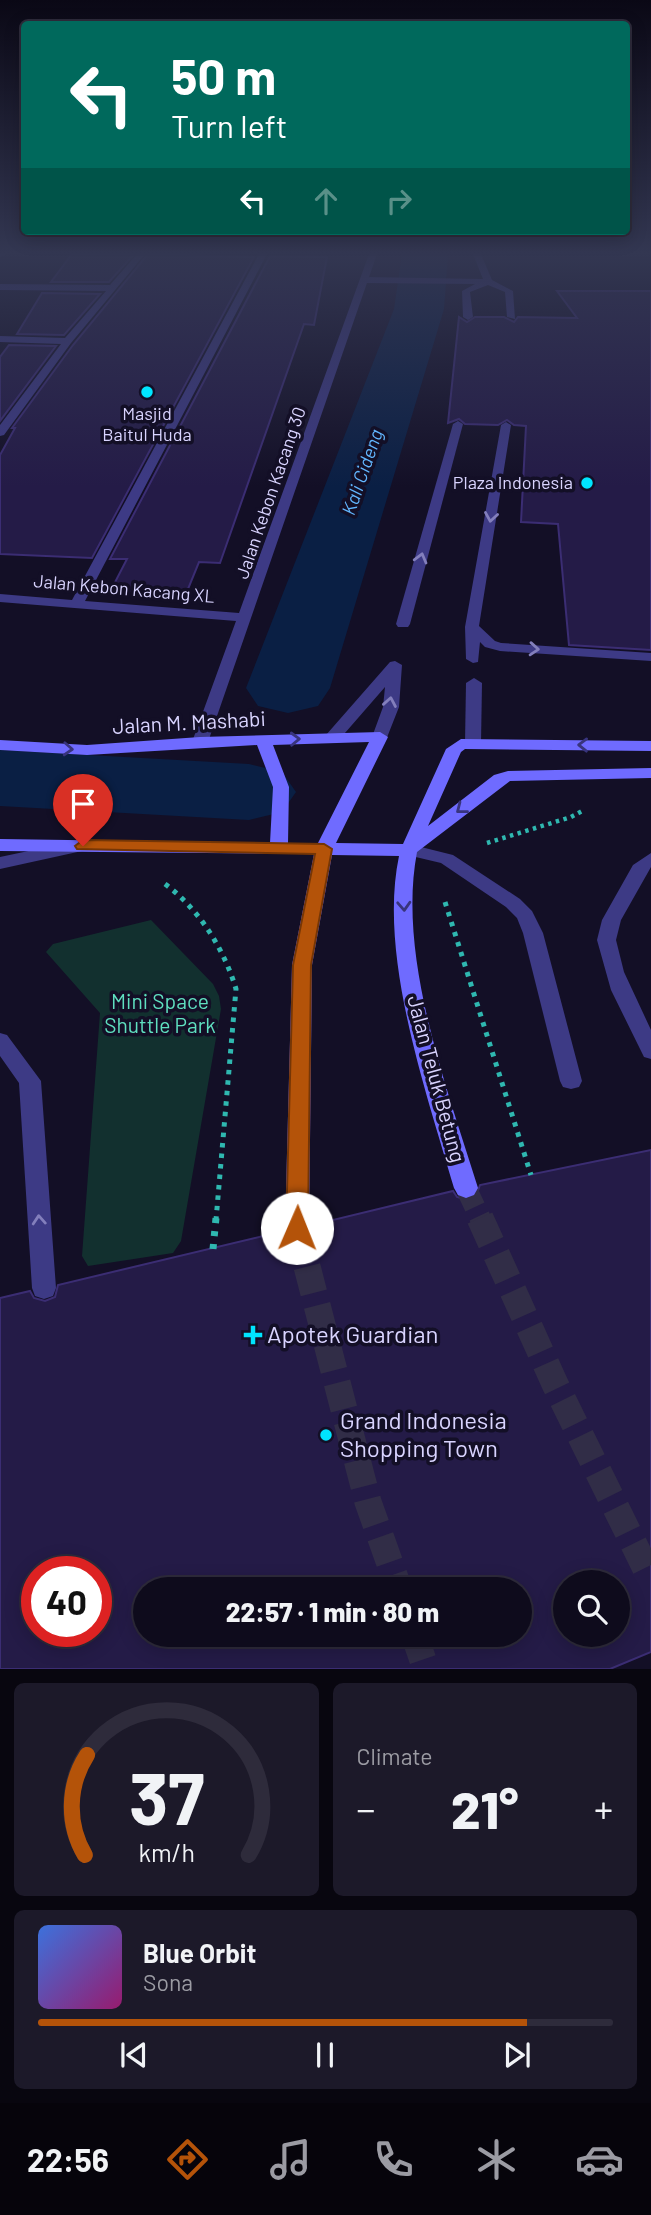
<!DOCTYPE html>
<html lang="en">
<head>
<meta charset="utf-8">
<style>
	:root { --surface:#0e0b1c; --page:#1c1929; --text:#f1f3f6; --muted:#9b9ba3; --line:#2e2b3b; --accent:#b45309 }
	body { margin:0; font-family:Barlow,sans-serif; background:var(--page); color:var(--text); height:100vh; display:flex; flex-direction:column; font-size:26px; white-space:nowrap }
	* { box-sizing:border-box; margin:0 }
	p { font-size:23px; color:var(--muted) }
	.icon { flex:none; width:38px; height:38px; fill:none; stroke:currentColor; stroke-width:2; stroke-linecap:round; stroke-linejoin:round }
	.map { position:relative; height:1669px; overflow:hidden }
	.details { display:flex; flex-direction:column; gap:14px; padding:14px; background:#08060f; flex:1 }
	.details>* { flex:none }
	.hud { position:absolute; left:21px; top:21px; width:609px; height:214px; border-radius:7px; box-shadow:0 4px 18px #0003,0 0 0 2px var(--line); background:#00695c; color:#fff; overflow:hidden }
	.controls { position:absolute; left:553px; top:1570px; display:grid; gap:14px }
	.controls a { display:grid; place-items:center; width:77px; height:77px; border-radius:50%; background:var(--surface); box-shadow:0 4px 18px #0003,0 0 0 2px var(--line); font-size:35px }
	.speed { position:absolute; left:21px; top:1556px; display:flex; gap:14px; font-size:35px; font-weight:700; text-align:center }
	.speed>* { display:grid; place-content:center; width:91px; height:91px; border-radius:50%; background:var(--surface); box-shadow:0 4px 18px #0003,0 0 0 2px var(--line); line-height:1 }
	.speed .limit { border:10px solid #d22; background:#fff; color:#111 }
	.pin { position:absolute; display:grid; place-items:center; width:60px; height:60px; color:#fff; margin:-72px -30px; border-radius:50% 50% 50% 0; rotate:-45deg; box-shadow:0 0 7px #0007 }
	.pin .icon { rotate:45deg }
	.me { position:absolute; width:77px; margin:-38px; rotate:1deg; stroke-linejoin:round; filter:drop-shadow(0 0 5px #0008) }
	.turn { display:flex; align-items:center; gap:24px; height:147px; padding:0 35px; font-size:32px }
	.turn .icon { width:91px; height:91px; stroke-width:2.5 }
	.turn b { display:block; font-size:49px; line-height:60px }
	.lanes { display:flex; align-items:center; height:66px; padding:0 35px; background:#0003; justify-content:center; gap:35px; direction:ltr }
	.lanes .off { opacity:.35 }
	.big { font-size:52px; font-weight:800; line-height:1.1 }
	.details .card { flex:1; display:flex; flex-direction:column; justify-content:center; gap:10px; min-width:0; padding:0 24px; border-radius:10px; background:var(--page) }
	.details .dial { align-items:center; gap:0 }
	.dial svg { height:182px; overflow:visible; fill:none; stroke:var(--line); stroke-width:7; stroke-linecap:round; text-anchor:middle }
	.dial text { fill:var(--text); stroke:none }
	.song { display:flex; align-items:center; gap:21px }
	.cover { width:84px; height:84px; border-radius:10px; background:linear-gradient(135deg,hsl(220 70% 55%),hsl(320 70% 35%)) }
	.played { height:7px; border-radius:4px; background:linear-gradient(90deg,var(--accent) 85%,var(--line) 85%) }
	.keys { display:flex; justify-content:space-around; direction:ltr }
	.heat { display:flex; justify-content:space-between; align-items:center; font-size:38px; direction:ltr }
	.details .tiles { flex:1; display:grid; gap:14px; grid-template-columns:1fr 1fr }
	.card:last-child { grid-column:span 2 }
	.trip { position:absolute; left:133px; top:1577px; width:399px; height:70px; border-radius:35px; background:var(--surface); box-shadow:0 4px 18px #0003,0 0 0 2px var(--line); font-weight:800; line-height:70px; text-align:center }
	.menu { display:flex; height:112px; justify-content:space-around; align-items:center; background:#06040b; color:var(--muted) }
	.menu .icon { width:49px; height:49px }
	.menu .active { color:var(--accent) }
	.menu b { font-size:32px; color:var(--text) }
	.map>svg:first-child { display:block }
	.green { fill:#12302f }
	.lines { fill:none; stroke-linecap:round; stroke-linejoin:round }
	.river { fill:#0a1f44; fill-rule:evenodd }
	.building { fill:#241b47; stroke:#3b2d73; stroke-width:2; fill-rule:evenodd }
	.secondary-tunnel-far1 { stroke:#312d47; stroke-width:21; stroke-dasharray:21 10; stroke-linecap:butt }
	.secondary-tunnel { stroke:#312d47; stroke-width:27; stroke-dasharray:27 13; stroke-linecap:butt }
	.path-far2 { stroke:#2fb8b0; stroke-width:4.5; stroke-dasharray:3.5 4.5; stroke-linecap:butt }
	.path-far1 { stroke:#2fb8b0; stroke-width:5; stroke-dasharray:4.5 6; stroke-linecap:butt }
	.path { stroke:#2fb8b0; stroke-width:7; stroke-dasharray:5 8; stroke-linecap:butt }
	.lane { fill:#3d3a85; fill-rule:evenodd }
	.street { fill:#3d3a85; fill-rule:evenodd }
	.secondary { fill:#6f6bff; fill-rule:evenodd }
	.oneway { stroke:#837fbc }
	.oneway2 { stroke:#38347d }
	.route { fill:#b45309; stroke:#753606; stroke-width:2 }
	.poi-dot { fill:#00e5ff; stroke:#130f26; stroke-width:2.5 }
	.labels { text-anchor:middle; stroke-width:7; stroke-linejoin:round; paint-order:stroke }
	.far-poi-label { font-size:18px; fill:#d9d4ff; stroke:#130f26 }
	.far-street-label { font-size:18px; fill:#d9d4ff; stroke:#130f26 }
	.far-water-label { font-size:19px; font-style:italic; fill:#62b6ff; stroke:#130f26 }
	.street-label { font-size:21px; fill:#d9d4ff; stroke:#130f26 }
	.park-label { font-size:21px; fill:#5fe0c0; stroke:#130f26 }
	.near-poi-label { font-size:24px; fill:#d9d4ff; stroke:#130f26; text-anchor:start }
</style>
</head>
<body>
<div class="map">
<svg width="651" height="1669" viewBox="0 0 651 1669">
	<rect width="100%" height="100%" fill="#130f26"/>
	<path class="green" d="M 151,920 L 213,984 L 219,996 L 221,1009 L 181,1241 L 173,1253 L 88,1266 L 82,1256 L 100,1013 L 46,952 L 53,944 Z"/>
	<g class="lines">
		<g class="river">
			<path d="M 402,254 L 448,254 L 444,309 L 330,688 L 318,706 L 288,713 L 258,706 L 246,688 L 394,309 Z"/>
			<path d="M 0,750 L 249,764 L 282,772 L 296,792 L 282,812 L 249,820 L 0,806 Z"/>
		</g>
	</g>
	<g class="building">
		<path d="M 72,254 L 134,254 L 109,282 L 51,282 Z"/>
		<path d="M 148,254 L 254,257 L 92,558 L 0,554 L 0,455 L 15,428 L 12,428 L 73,345 Z"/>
		<path d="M 270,256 L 327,257 L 314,325 L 304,324 L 220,563 L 199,562 L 186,594 L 111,590 L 127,559 L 110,559 Z"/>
		<path d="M 557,291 L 651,291 L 651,650 L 569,645 L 558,524 L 521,522 L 526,426 L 514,425 L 507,420 L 498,425 L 465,424 L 459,419 L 448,423 L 459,317 L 467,322 L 475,317 L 504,317 L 514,322 L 518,317 L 577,318 Z"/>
		<path d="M 42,293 L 100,294 L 64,335 L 17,334 Z"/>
		<path d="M 9,345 L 56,346 L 0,421 L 0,357 Z"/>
		<path d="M 651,1150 L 651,1652 L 610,1669 L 0,1669 L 0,1298 L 30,1291 L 34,1298 L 45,1301 L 55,1297 L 58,1285 L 284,1231 L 288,1237 L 298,1240 L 307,1236 L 312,1225 L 453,1191 L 457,1197 L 467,1200 L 476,1196 L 480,1185 ZM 37,1572 L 96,1572 L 96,1631 L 37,1631 ZM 565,1582 L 618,1582 L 618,1634 L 565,1634 ZM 145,1589 L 520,1589 L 520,1634 L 145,1634 Z"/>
	</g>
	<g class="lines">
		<path class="secondary-tunnel-far1" d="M 466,1188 L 481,1220"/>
		<g class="secondary-tunnel">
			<path d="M 480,1218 L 555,1384 L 651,1579"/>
			<path d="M 297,1228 L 368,1502 L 399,1589"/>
			<path d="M 414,1634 L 426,1669"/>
		</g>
		<path class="path-far2" d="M 487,843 L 571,817 L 584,810"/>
		<g class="path-far1">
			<path d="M 165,884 C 199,909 224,949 236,989 L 216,1220"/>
			<path d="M 445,902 L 531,1175"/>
		</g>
		<path class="path" d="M 213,1249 L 216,1218"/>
		<g class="lane">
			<path d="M 473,254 L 481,254 L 492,280 L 513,291 L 515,319 L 507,317 L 505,292 L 488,285 L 470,292 L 473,317 L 468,320 L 463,317 L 462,291 L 475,284 L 365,283 L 361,280 L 365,277 L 483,279 Z"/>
			<path d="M 458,421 L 463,424 L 410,624 L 408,627 L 398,627 L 396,624 L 453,424 Z"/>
			<path d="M 506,422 L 511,425 L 479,626 L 495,641 L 501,643 L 651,653 L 651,661 L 500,651 L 485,647 L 480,642 L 478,662 L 473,663 L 466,659 L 465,627 L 501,425 Z"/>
			<path d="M 395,661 L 402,665 L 399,707 L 386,740 L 380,742 L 372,737 L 383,707 L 385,687 L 338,741 L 326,741 L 324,738 L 326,735 L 390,662 Z"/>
			<path d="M 474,678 L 482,683 L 481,743 L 473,748 L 465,743 L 466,683 Z"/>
			<path d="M 76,841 L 82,843 L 85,847 L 82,851 L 0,869 L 0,857 Z"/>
			<path d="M 409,844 L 453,855 L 520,899 L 532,911 L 543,933 L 582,1081 L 579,1087 L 571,1089 L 563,1087 L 560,1081 L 523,933 L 517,918 L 506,907 L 441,863 L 403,854 L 400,850 L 403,846 Z"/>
			<path d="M 651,853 L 651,867 L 621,920 L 616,940 L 624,972 L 651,1030 L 651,1059 L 644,1057 L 611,990 L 597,940 L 602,920 L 633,865 Z"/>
			<path d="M 0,1033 L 7,1035 L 41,1081 L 56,1288 L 53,1296 L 44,1299 L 35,1296 L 32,1288 L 19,1083 L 0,1056 Z"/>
		</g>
		<g class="street">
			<path d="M 0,254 L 6,254 L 0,257 Z"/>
			<path d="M 137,254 L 145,254 L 71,343 L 4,435 L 0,436 L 0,425 L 61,344 L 0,342 L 0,336 L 65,338 L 106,291 L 0,290 L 0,284 L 110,285 Z"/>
			<path d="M 259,254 L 267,254 L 85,601 L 239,613 L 369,254 L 377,254 L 208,742 L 200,747 L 192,742 L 236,621 L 0,602 L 0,594 L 72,600 Z"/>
		</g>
		<path class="secondary" d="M 380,732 L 388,737 L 336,843 L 403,844 L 446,749 L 461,739 L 651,741 L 651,751 L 465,749 L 461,752 L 428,826 L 494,775 L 508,771 L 651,768 L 651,778 L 510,781 L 417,852 C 397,957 447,1088 478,1188 L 474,1195 L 466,1198 L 458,1195 L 454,1188 C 426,1091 378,955 399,856 L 332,855 L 312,965 L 309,1228 L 305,1235 L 297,1238 L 289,1235 L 285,1228 L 292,965 L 314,854 L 0,851 L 0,839 L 270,843 L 273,787 L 257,745 L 87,755 L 0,750 L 0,740 L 87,745 L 200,737 ZM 369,742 L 318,843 L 288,843 L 289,787 L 273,745 Z"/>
	</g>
	<defs><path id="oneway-chevron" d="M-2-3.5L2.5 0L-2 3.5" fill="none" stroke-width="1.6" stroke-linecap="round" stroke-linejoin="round" transform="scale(1.75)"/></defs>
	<g class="oneway">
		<use href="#oneway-chevron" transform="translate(491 517) rotate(99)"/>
		<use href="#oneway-chevron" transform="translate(421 558) rotate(-75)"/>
		<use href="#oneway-chevron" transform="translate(534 649) rotate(4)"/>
		<use href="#oneway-chevron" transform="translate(390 702) rotate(-80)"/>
		<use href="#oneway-chevron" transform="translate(39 1220) rotate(-94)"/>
	</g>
	<g class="oneway2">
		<use href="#oneway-chevron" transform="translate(295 739) rotate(-2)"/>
		<use href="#oneway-chevron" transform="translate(583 745) rotate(-179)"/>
		<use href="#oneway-chevron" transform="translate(68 749) rotate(3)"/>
		<use href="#oneway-chevron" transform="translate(461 809) rotate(142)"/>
		<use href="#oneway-chevron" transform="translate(404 906) rotate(87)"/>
	</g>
	<linearGradient id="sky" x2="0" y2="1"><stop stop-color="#0a0815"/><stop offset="0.52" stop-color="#333752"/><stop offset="1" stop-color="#333752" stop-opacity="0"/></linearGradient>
	<rect width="651" height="487" fill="url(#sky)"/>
	<path class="route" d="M 83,840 L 324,844 L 332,849 L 311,965 L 308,1228 L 305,1235 L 297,1237 L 289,1235 L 286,1228 L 293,965 L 315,854 L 77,849 L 75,846 Z"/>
	<g class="poi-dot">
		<circle cx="147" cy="392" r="7"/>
		<circle cx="587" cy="483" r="7"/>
		<path d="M249.5 1324.5h7v7h7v7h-7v7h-7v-7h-7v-7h7z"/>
		<circle cx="326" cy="1435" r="7"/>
	</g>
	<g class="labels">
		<g class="far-poi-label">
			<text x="147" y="420">Masjid<tspan x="147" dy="21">Baitul Huda</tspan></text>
			<text x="573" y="489" text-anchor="end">Plaza Indonesia</text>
		</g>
		<g class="far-street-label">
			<text transform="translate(271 493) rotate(-71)" y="6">Jalan Kebon Kacang 30</text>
			<text transform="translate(124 589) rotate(5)" y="6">Jalan Kebon Kacang XL</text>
		</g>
		<g class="far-water-label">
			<text transform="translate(362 472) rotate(-71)" y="7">Kali Cideng</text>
		</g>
		<g class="street-label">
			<text transform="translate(189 723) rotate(-3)" y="7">Jalan M. Mashabi</text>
			<text transform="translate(436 1079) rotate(75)" y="7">Jalan Teluk Betung</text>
		</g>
		<g class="park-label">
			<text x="160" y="1009">Mini Space<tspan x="160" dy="24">Shuttle Park</tspan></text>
		</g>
		<g class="near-poi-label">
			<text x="267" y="1343">Apotek Guardian</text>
			<text x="340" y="1429">Grand Indonesia<tspan x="340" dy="28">Shopping Town</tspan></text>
		</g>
	</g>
</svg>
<div class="controls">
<a><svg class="icon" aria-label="search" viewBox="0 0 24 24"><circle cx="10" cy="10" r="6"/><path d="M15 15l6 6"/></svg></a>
</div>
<div class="speed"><div class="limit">40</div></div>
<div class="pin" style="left:83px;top:846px;background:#d93025"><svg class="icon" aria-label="arrive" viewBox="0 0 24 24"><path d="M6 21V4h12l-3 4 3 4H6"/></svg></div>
<svg class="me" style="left:297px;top:1228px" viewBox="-20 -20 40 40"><circle r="19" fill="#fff"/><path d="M0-13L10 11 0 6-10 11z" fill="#b45309"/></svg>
<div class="trip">22:57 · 1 min · 80 m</div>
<div class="hud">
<div class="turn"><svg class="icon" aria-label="left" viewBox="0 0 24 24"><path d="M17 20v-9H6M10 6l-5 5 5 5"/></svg><div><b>50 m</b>Turn left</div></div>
<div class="lanes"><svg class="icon" aria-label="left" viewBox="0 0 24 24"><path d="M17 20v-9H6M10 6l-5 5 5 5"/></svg><svg class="icon off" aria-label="ahead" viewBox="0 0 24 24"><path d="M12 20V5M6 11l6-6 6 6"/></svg><svg class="icon off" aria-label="right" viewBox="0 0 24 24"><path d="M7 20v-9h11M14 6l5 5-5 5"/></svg></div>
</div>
</div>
<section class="details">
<div class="tiles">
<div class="card dial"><svg viewBox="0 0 100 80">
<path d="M14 69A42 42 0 1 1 86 69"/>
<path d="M14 69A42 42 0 0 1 15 25" stroke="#b45309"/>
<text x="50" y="56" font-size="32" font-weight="700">37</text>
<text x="50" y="72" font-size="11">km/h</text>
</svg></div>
<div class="card"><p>Climate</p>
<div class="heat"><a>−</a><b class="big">21°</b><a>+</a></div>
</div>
<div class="card">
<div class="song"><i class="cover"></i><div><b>Blue Orbit</b><p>Sona</p></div></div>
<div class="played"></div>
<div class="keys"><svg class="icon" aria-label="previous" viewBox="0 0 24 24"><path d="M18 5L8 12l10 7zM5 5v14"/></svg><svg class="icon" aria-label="pause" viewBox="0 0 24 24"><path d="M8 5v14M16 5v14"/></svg><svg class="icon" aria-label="next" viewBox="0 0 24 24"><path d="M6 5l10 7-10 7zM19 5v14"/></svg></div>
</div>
</div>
</section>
<nav class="menu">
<b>22:56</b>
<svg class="icon active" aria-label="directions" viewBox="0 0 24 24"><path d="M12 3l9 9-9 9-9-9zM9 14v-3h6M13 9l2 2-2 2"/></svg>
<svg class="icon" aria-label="music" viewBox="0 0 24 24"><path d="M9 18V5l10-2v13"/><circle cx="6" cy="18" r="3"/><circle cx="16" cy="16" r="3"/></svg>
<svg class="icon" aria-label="phone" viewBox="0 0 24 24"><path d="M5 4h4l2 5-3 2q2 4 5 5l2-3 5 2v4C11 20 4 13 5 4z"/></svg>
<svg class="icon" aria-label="climate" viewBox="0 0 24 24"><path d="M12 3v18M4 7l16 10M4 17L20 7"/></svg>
<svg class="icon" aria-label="car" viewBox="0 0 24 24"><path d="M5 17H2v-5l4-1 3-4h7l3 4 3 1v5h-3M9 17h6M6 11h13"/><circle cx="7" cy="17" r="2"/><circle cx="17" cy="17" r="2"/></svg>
</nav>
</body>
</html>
